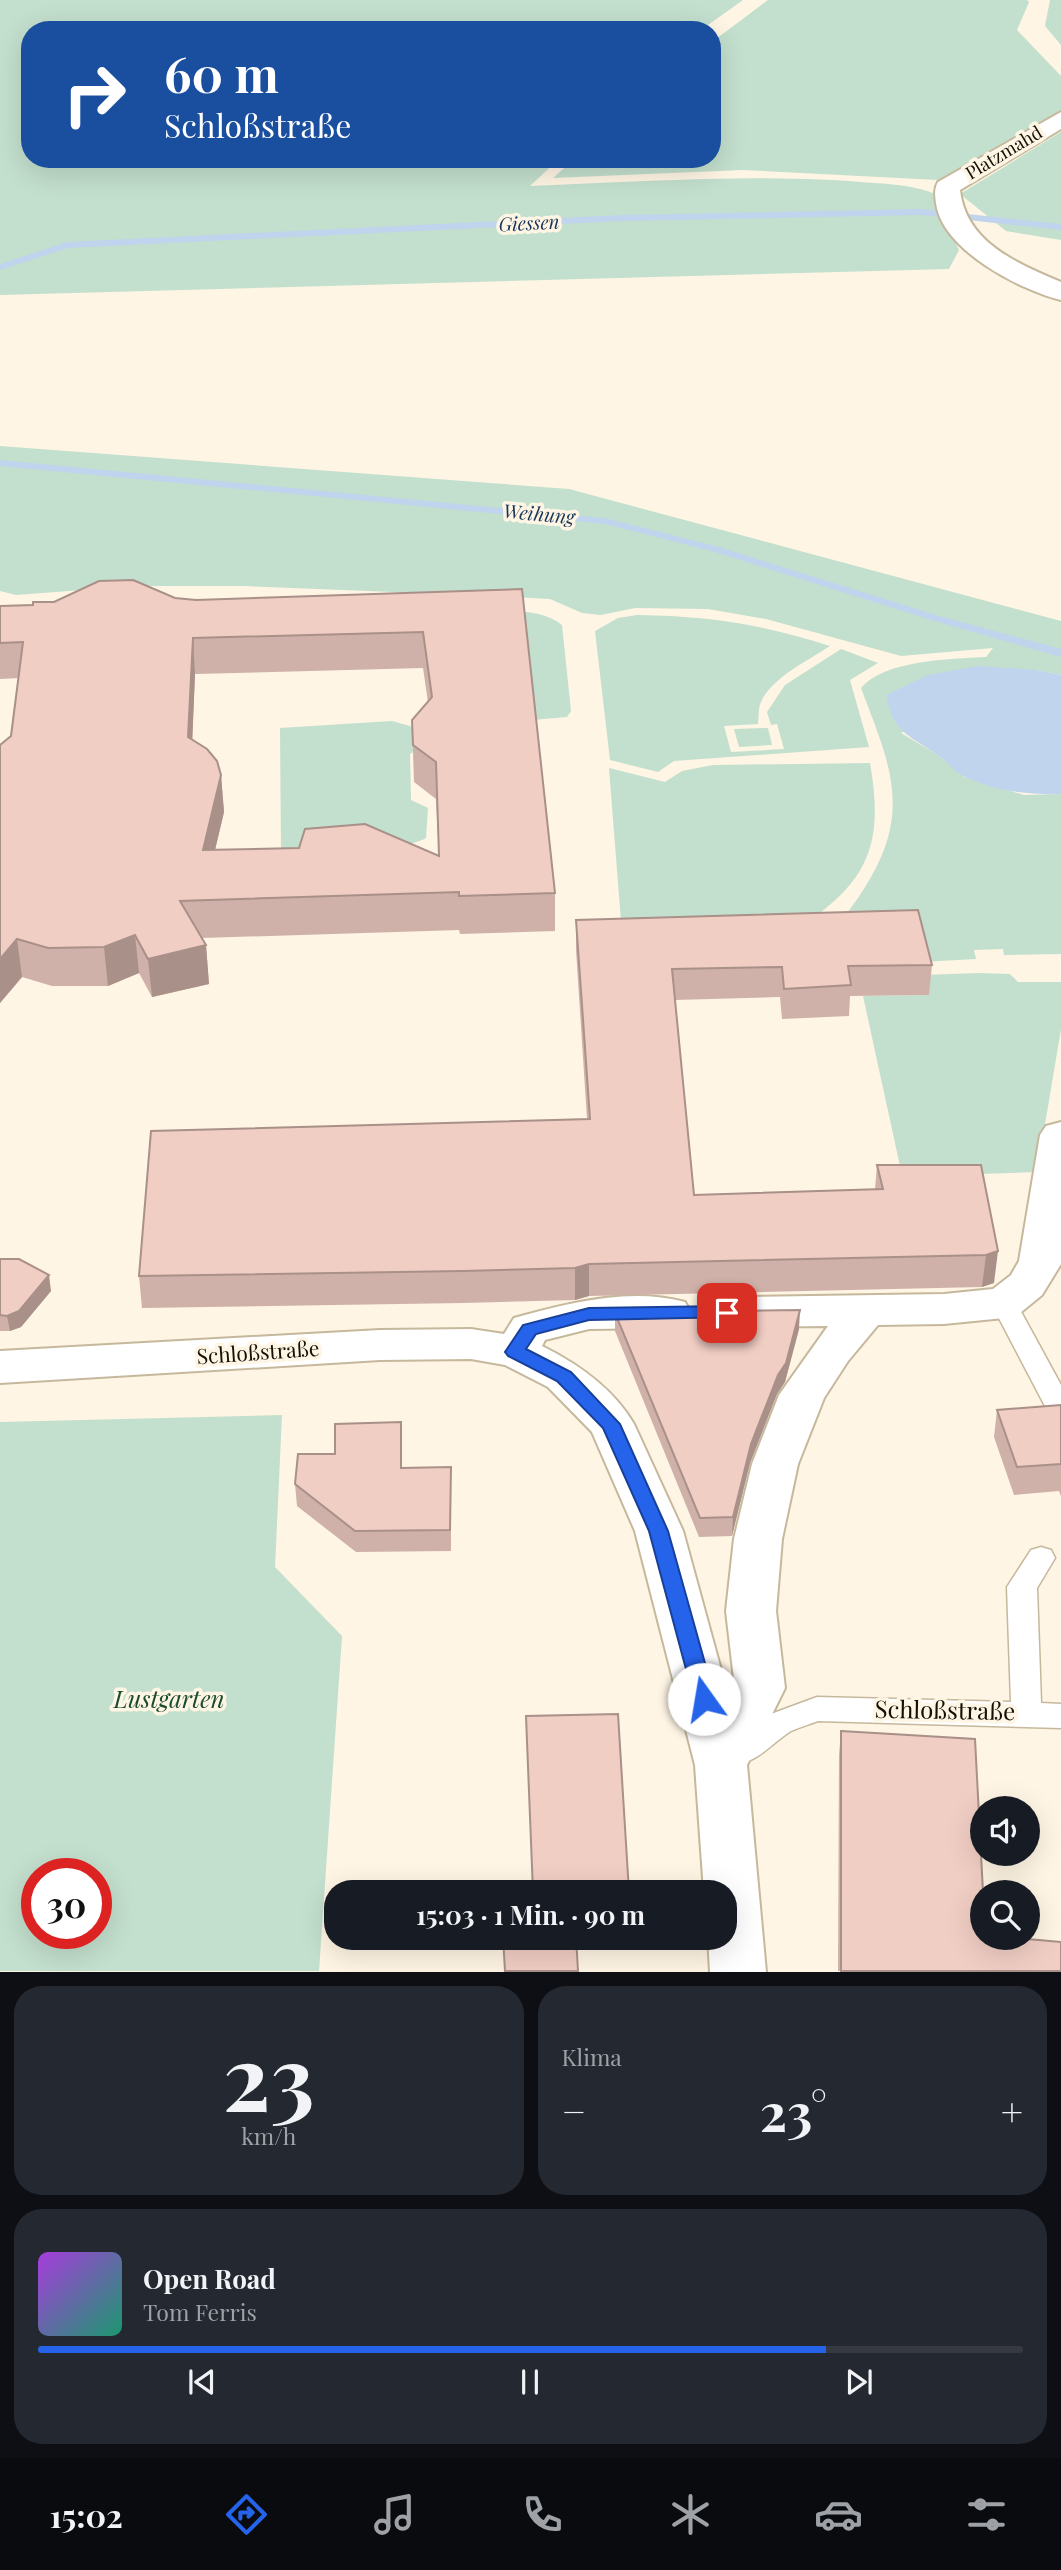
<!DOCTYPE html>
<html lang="de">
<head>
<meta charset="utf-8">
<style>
	:root { --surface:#171b24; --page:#242831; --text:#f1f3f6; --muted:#9ea1a6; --line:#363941; --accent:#2563eb }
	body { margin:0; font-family:"Playfair Display",serif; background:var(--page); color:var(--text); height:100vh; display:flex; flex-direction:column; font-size:26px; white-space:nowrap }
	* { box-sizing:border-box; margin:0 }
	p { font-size:23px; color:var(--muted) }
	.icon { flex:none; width:38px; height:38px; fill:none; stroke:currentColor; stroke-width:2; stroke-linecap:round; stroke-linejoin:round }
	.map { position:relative; height:1972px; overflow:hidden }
	.side { display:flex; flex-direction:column; gap:14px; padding:14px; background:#0d0f14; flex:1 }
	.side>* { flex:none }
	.banner { position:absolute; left:21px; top:21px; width:700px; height:147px; border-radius:28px; box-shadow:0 7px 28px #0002; background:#1a4fa0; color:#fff; overflow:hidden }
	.fabs { position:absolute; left:970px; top:1796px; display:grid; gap:14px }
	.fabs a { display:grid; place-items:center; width:70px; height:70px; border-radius:50%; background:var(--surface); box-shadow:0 7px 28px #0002; font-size:35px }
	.speed { position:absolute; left:21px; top:1858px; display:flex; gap:14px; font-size:35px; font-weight:700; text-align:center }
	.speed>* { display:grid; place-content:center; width:91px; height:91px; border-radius:50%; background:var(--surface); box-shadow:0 7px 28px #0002; line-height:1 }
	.speed .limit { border:10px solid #d22; background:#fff; color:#111 }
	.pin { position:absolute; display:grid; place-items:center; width:60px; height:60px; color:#fff; margin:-30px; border-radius:14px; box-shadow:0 4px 10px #0006 }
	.me { position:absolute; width:77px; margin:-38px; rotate:347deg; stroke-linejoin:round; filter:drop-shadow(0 0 5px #0008) }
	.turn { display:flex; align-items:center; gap:24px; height:147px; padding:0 28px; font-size:32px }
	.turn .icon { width:91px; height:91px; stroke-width:2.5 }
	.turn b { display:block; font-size:49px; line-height:60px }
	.big { font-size:52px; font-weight:700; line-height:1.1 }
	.side .tile { flex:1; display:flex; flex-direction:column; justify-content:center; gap:10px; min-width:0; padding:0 24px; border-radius:28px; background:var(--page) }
	.side .dial { align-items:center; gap:0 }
	.dial b { font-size:91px; line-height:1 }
	.song { display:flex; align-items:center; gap:21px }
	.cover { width:84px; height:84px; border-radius:10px; background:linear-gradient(135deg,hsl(280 70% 55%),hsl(160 70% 35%)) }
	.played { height:7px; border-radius:4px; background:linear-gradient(90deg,var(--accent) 80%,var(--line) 80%) }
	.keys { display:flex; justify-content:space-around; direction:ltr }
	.heat { display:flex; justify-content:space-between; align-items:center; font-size:38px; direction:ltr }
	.side .tiles { flex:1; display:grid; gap:14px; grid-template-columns:1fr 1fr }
	.tile:last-child { grid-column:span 2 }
	.trip { position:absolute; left:324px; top:1880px; width:413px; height:70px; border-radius:28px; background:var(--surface); box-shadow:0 7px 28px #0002; font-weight:700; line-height:70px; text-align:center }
	.dock { display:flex; height:112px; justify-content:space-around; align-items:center; background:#090b0e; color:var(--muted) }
	.dock .icon { width:49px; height:49px }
	.dock .selected { color:var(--accent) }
	.dock b { font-size:32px; color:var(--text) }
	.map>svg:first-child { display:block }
	.green { fill:#c3dfcd; fill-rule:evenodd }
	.water { fill:#c0d4ed }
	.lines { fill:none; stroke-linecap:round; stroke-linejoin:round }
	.stream { fill:#c0d4ed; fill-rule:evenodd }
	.service-casing { stroke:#c6b89c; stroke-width:3 }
	.minor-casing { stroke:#c6b89c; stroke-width:4 }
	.service { fill:#fff; fill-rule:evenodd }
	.minor { fill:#fff; fill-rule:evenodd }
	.wall { fill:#cfb1a9; fill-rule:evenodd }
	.shaded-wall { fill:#a99089 }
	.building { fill:#f1cec4; stroke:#a99089; stroke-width:2; fill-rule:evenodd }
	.route { fill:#2563eb; stroke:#184099; stroke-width:2 }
	.labels { text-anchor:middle; stroke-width:7; stroke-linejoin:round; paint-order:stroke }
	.far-street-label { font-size:18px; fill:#151006; stroke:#fef5e4 }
	.far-water-label { font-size:19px; font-style:italic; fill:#173558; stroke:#fef5e4 }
	.street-label { font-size:21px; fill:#151006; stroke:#fef5e4 }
	.near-park-label { font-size:24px; font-style:italic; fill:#194b2f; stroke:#fef5e4 }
	.near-street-label { font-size:24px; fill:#151006; stroke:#fef5e4 }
</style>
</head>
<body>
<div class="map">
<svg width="1061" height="1972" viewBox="0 0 1061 1972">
	<rect width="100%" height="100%" fill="#fef5e4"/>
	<g class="green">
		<path d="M 0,0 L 743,0 L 701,30 L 30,30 L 30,159 L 559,159 L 530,186 C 637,182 743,174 849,181 C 879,184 910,183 938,195 L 939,207 L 959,250 L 949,269 L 0,295 Z"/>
		<path d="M 768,0 L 1027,0 L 1029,2 L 1017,30 L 1061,76 L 1061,110 L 938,180 L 742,170 L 553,178 L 574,159 L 712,159 L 712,42 Z"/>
		<path d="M 1050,0 L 1061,0 L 1061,45 L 1045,26 Z"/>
		<path d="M 1061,132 L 1061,240 L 1006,231 L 960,194 Z"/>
		<path d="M 0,446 L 569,489 L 1061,621 L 1061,675 L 1037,670 L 901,733 L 938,755 L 964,777 L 1024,795 L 1061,794 L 1061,954 L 1004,955 L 1003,949 L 974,950 L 976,959 L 921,962 L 828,931 C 848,915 858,899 871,877 C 912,806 887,758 861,688 C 884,660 950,659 986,657 L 993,648 L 901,656 L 766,619 L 708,609 L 635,608 L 601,615 L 582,613 L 550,599 L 495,596 L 244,586 L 135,586 L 16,595 L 0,591 Z"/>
		<path d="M 469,612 C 498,612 538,606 562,625 L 571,711 L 567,717 L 532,720 Z"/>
		<path d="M 637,615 C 709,616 761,624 830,646 C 809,660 771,678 761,702 C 758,708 759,717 758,724 L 724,726 L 731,752 L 784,749 L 777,724 L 771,725 L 767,712 L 785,685 L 841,649 L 878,663 L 850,680 L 869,747 L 674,761 L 658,772 L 610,760 L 595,631 L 618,618 Z"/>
		<path d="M 392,721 L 410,726 L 423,735 L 421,747 L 410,754 L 411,800 L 428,808 L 426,838 C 394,855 319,849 281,850 L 280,728 Z"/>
		<path d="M 768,728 L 772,745 L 739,747 L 734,729 Z"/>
		<path d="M 870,763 C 883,839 872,878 806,923 L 622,934 L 609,768 L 665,782 L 682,771 L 713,765 Z"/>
		<path d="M 979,973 L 1010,974 L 1018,982 L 1061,982 L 1061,1029 L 1037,1172 L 919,1176 L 900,1166 L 863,996 L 928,995 L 924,975 Z"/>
		<path d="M 282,1415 L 275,1567 L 342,1636 L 319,1971 L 0,1971 L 0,1422 ZM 37,1874 L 96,1874 L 96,1934 L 37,1934 Z"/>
	</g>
	<path class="water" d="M 978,666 L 1037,670 L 1061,675 L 1061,794 C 1029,795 995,791 965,777 C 954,772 946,760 936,754 C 907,734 893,732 886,695 L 928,675 Z"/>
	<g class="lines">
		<g class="stream">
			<path d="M 921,209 L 1061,224 L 1061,230 L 921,215 L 622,221 L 68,248 L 0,270 L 0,264 L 67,242 L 622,215 Z"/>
			<path d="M 0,460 L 605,518 L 719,547 L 939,616 L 1061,649 L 1061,657 L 931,620 L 711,551 L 605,524 L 0,466 Z"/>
		</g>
		<g class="service-casing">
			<g id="service">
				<path d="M 1004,1294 L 1013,1297 L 1061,1385 L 1061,1409 L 1046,1408 L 991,1303 L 995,1297 Z"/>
				<path d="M 1041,1547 L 1051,1550 L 1055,1558 L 1037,1588 L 1041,1703 L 1061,1704 L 1061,1728 L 818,1721 C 810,1724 800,1727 791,1731 C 771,1743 752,1770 727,1762 L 723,1753 L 727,1744 L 771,1714 L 817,1697 L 1011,1702 L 1007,1587 L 1031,1550 Z"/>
			</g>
		</g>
		<g class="minor-casing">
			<g id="minor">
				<path d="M 1061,112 L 1061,129 L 960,190 C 966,243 1017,263 1061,282 L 1061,300 C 1020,290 942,250 936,203 C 935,195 934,189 938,182 Z"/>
				<path d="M 1061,1122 L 1061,1264 L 1042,1295 L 1020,1313 L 1004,1318 L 944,1324 L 878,1325 L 848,1361 L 824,1398 L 798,1464 L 782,1539 L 776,1611 L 785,1688 L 747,1765 L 766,1972 L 710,1972 L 708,1937 L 724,1937 L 724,1892 L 704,1892 L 695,1765 L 635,1531 L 592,1432 L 548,1387 L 505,1365 L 471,1359 L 380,1360 L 0,1383 L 0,1351 L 380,1330 L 471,1329 L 504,1334 L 514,1318 C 568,1303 630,1287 685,1302 L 691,1313 L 685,1324 L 669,1328 L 589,1329 L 545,1340 L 542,1346 C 578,1364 613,1388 634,1424 L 683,1531 L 729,1699 L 735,1688 L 726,1611 L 734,1539 L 752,1464 L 779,1395 L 828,1326 L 746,1327 L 730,1323 L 724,1312 L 730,1301 L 746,1297 L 944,1294 L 993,1289 L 1011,1275 L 1019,1261 L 1040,1135 L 1046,1126 Z"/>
			</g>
		</g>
		<use href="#service" class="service"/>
		<use href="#minor" class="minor"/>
	</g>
	<g class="wall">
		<path d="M 522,589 L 555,893 L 555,931 L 460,934 L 459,930 L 202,938 L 206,945 L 209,984 L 152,997 L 139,973 L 108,986 L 52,986 L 22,977 L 0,1003 L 0,745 L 11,736 L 19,678 L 0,679 L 0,606 L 175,598 L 196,600 ZM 423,668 L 428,702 L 412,720 L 414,782 L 436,799 L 439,856 L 215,850 L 224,812 L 221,775 L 192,740 L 195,674 Z"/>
		<path d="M 576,920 L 932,965 L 929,995 L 850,996 L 849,1016 L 782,1019 L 780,997 L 675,1000 L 694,1195 L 875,1189 L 877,1165 L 981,1165 L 994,1283 L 982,1287 L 589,1296 L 575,1300 L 463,1303 L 142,1308 L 139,1276 L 587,1119 L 576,950 Z"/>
		<path d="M 0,1259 L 51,1291 L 21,1327 L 10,1331 L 0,1331 Z"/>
		<path d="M 615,1313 L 799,1329 L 785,1382 L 777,1394 L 750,1463 L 732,1536 L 699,1537 L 615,1331 Z"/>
		<path d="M 1061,1405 L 1061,1496 L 1059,1491 L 1014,1495 L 994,1437 L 997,1410 Z"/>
		<path d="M 401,1422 L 402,1468 L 451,1488 L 451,1551 L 356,1552 L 297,1506 L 295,1484 L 335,1454 Z"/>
		<path d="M 841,1731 L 982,1937 L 1061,1971 L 838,1971 L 839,1755 Z"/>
	</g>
	<g class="shaded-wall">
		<path d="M 193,638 L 195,674 L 191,773 L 188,737 Z"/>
		<path d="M 221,775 L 224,812 L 206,888 L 203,850 Z"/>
		<path d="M 135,935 L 139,973 L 108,986 L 104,947 Z"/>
		<path d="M 17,939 L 22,977 L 0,1003 L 0,959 Z"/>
		<path d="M 206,945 L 209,984 L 152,997 L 148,959 Z"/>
		<path d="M 998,1251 L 994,1283 L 982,1287 L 986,1255 Z"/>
		<path d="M 589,1264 L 589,1296 L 575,1300 L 575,1268 Z"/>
		<path d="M 49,1275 L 51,1291 L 21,1327 L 10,1331 L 7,1316 Z"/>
		<path d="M 800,1310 L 799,1329 L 785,1382 L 777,1394 L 750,1463 L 732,1536 L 733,1517 L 751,1444 Z"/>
	</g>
	<g class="building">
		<path d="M 133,580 L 175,598 L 196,600 L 522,589 L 555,893 L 459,896 L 459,892 L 180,901 L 206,945 L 148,959 L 135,935 L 104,947 L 48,948 L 17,939 L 0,959 L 0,745 L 11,736 L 23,642 L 0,643 L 0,606 L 33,605 L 33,602 L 54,602 L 99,581 ZM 423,632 L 432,697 L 412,720 L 413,745 L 436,762 L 439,856 L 365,824 L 305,829 L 299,848 L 203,850 L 221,775 L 217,761 L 207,749 L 188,737 L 193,638 Z"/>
		<path d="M 918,910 L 932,965 L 848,966 L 851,985 L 784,989 L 782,967 L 672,969 L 694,1195 L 883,1189 L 877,1165 L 981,1165 L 998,1251 L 986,1255 L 589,1264 L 575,1268 L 463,1271 L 139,1276 L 151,1131 L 590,1119 L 576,920 Z"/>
		<path d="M 0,1259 L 19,1259 L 49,1275 L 19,1311 L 7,1316 L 0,1315 Z"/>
		<path d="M 800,1310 L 786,1363 L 778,1375 L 751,1444 L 733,1517 L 700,1518 L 615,1313 Z"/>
		<path d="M 1061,1405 L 1061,1464 L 1017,1467 L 997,1410 Z"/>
		<path d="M 401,1422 L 401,1468 L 451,1467 L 450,1530 L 355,1531 L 295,1484 L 298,1454 L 335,1454 L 335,1424 Z"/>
		<path d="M 618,1714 L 629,1892 L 533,1892 L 526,1716 Z"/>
		<path d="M 841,1731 L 975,1739 L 983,1892 L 982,1892 L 982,1937 L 1006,1937 L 1061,1942 L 1061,1971 L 841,1971 Z"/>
		<path d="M 503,1937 L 576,1937 L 578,1971 L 505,1971 Z"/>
	</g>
	<path class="route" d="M 727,1306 L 736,1313 L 734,1317 L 589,1320 L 536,1334 L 526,1349 L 571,1372 L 620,1424 L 668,1531 L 715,1699 L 712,1705 L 697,1705 L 694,1699 L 649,1531 L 603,1428 L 557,1381 L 508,1356 L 505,1352 L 523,1325 L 589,1308 Z"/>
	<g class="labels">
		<g class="far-street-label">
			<text transform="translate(1004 153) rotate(-31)" y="6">Platzmahd</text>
		</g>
		<g class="far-water-label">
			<text transform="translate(529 223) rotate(-3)" y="7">Giessen</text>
			<text transform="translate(539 514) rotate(5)" y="7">Weihung</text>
		</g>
		<g class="street-label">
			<text transform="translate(258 1353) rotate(-4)" y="7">Schloßstraße</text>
		</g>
		<g class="near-park-label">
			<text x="169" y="1708">Lustgarten</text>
		</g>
		<g class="near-street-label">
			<text transform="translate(945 1711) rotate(1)" y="8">Schloßstraße</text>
		</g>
	</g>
</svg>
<div class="fabs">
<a><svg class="icon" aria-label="sound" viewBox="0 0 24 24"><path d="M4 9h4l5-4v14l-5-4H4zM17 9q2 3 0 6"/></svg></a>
<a><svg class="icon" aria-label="search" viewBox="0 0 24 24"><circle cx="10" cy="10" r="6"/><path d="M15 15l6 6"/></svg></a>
</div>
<div class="speed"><div class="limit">30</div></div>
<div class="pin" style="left:727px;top:1313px;background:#d93025"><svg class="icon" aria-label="arrive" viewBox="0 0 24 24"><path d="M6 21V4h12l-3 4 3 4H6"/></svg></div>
<svg class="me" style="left:704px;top:1699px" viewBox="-20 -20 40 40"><circle r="19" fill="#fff"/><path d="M0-13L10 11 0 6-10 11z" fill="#2563eb"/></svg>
<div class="trip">15:03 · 1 Min. · 90 m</div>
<div class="banner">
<div class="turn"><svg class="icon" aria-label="right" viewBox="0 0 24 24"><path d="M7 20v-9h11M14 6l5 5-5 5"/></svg><div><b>60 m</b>Schloßstraße</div></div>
</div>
</div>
<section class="side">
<div class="tiles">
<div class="tile dial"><b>23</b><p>km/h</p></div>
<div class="tile"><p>Klima</p>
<div class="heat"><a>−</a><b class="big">23°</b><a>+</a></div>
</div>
<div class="tile">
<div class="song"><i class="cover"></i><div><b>Open Road</b><p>Tom Ferris</p></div></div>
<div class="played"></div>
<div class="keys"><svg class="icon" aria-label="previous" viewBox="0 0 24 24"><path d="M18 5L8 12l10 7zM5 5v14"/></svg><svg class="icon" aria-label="pause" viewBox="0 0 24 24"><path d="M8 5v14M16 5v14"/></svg><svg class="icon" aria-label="next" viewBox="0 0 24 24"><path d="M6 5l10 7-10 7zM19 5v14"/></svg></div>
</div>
</div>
</section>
<nav class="dock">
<b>15:02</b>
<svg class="icon selected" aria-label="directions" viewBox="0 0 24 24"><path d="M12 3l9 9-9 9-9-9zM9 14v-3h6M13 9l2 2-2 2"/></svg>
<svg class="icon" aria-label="music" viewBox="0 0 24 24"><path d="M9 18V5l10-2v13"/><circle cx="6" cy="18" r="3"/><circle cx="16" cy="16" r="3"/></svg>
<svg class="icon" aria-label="phone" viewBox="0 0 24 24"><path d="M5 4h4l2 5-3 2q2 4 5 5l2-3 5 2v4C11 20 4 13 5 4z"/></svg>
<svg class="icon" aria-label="climate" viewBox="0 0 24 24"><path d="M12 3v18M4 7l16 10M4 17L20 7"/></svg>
<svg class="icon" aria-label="car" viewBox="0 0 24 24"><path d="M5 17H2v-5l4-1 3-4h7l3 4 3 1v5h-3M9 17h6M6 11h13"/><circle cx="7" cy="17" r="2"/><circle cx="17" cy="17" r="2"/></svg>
<svg class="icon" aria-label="filters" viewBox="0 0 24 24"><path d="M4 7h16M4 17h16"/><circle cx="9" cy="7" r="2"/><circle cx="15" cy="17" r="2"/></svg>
</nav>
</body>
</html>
